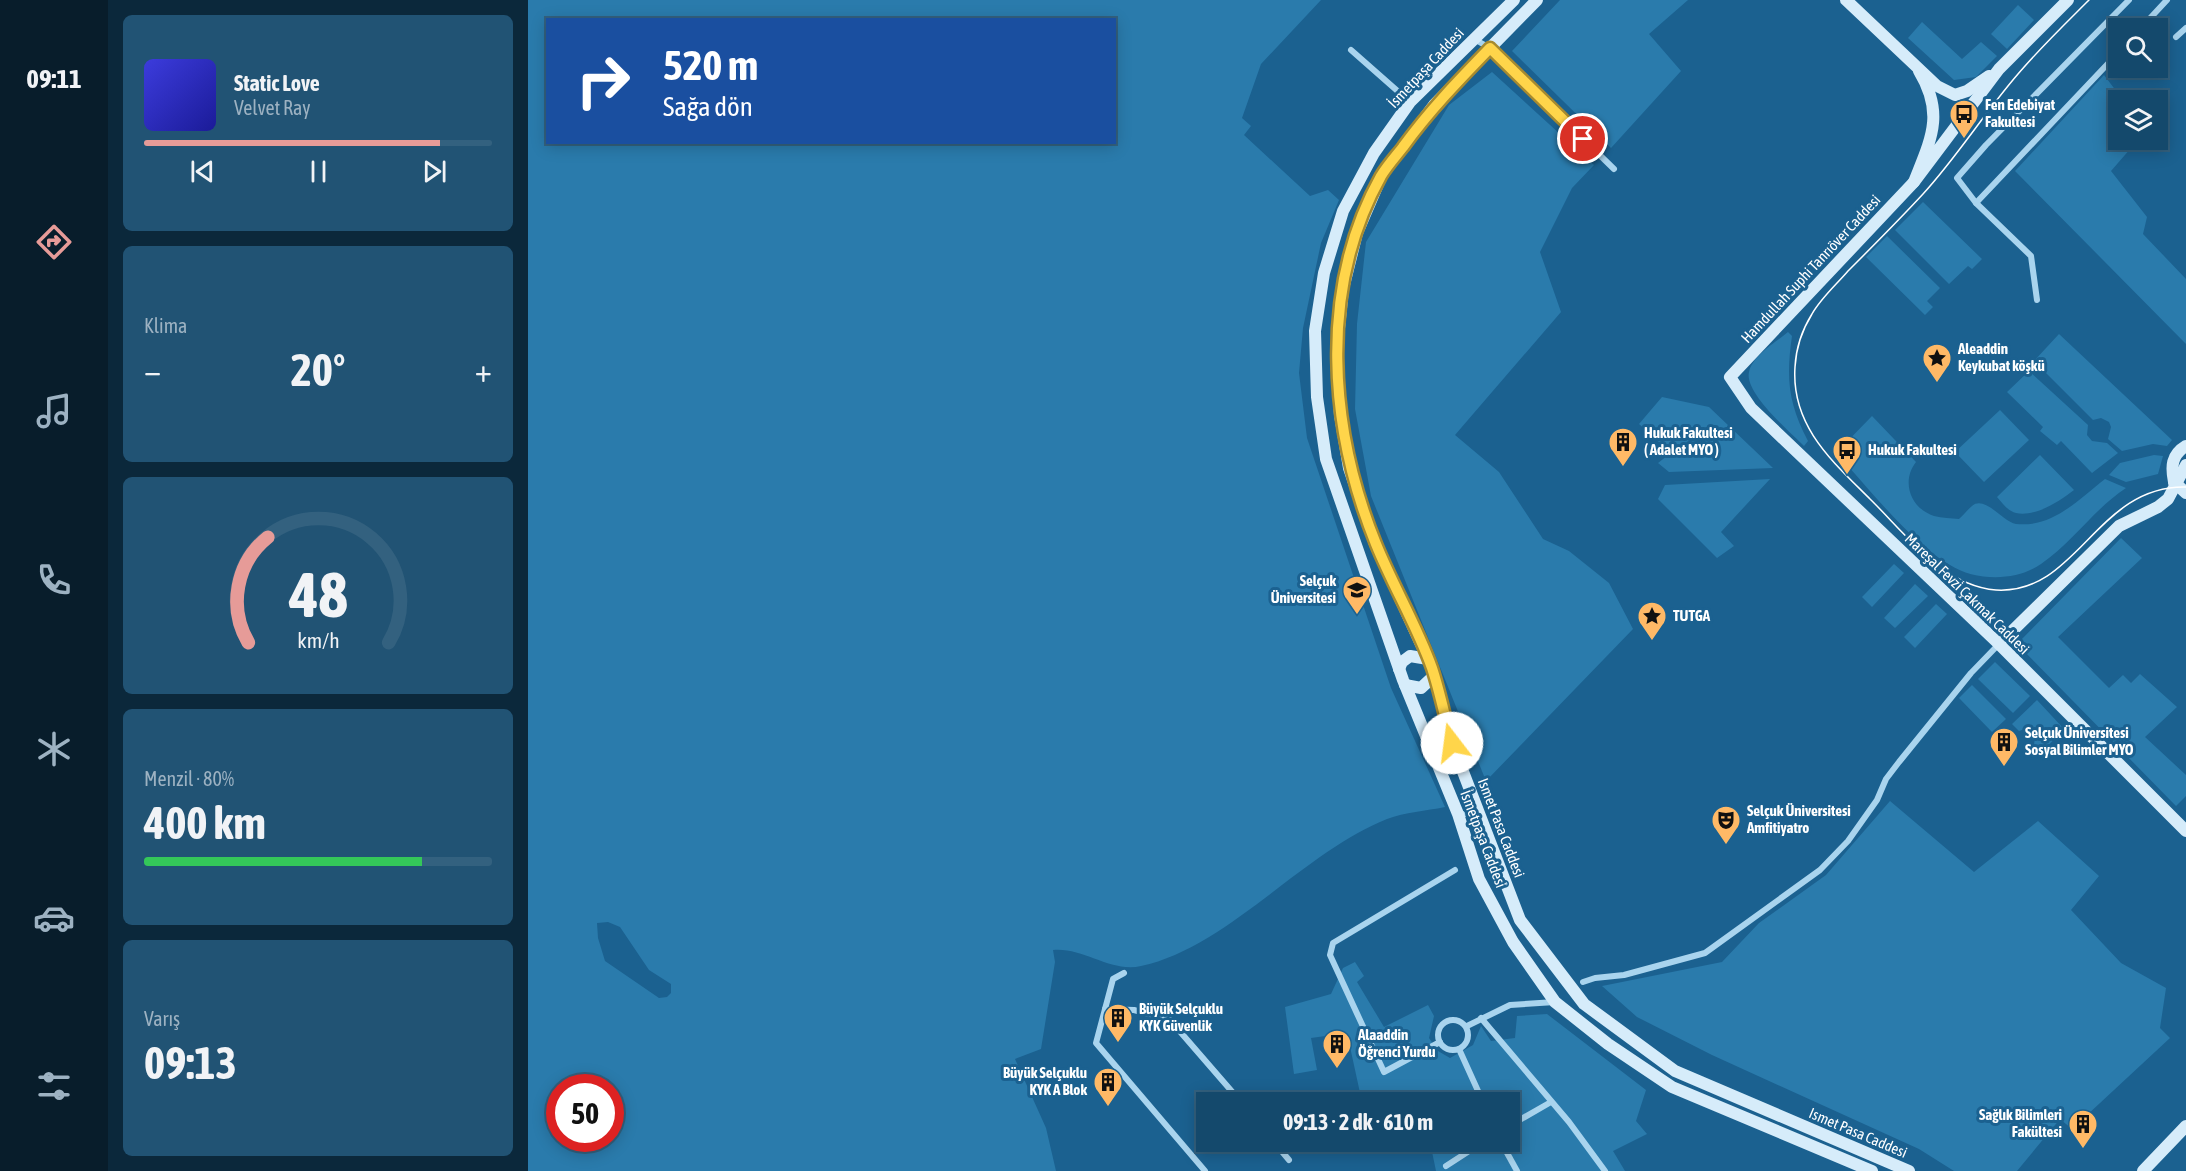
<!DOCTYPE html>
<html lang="tr">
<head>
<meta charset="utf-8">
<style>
	:root { --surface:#14496c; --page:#215374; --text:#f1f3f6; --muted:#9db2c2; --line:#33617f; --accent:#e69b98 }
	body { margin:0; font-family:"Asap Condensed",sans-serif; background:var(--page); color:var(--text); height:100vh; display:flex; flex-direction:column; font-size:22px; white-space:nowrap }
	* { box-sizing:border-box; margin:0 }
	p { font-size:20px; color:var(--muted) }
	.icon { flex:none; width:33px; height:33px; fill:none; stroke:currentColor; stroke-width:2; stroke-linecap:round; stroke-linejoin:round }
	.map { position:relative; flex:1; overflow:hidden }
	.panel { display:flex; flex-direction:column; gap:15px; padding:15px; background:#0b283b; width:420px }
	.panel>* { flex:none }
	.hud { position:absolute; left:18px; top:18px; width:570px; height:126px; border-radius:0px; box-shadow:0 3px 15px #0003,0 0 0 2px var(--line); background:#1a4fa0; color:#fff; overflow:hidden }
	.fabs { position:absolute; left:1580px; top:18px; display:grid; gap:12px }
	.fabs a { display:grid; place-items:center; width:60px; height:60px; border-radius:0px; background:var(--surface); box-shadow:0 3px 15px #0003,0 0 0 2px var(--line); font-size:30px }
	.speed { position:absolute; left:18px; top:1074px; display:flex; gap:12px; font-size:30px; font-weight:700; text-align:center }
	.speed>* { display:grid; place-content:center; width:78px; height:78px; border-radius:50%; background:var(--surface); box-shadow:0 3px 15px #0003,0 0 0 2px var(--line); line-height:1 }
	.speed .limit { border:9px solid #d22; background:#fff; color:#111 }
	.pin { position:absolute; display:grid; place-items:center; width:51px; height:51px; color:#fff; margin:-26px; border:3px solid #fff; border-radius:50%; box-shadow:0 2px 6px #0007 }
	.me { position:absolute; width:66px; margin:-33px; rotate:345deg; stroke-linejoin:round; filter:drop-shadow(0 0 4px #0008) }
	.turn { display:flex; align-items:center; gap:21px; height:126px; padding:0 18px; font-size:27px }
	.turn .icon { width:78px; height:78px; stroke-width:2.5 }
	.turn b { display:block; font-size:42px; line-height:51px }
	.big { font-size:45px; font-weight:700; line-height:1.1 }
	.panel .tile { flex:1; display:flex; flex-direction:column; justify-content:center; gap:9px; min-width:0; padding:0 21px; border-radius:9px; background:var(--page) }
	.panel .dial { align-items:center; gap:0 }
	.dial svg { height:156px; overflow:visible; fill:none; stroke:var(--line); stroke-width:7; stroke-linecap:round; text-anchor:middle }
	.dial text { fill:var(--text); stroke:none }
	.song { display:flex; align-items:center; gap:18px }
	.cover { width:72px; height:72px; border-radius:9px; background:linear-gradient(135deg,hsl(240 70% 55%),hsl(240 70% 35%)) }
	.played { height:6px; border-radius:3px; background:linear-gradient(90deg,var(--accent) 85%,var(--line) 85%) }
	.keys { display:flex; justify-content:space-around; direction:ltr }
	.heat { display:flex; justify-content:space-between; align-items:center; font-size:33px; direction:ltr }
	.charge { height:9px; border-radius:4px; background:linear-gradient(90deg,#34c759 80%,var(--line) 0) }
	.trip { position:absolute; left:668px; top:1092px; width:324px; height:60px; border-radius:0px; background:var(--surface); box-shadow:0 3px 15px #0003,0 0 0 2px var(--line); font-weight:700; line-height:60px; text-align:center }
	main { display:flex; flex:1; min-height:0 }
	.tabs { display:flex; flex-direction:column; width:108px; justify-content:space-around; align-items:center; background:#081d2b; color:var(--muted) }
	.tabs .icon { width:42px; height:42px }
	.tabs .on { color:var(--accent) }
	.tabs b { font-size:27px; color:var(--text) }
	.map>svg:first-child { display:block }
	.green { fill:#2a7bac; fill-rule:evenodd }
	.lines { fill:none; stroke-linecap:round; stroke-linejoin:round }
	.street { stroke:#a9d4ee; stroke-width:6 }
	.secondary { stroke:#d6ecfa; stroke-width:12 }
	.tram { stroke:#fff; stroke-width:1.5 }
	.route-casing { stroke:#a68a30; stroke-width:15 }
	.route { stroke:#ffd54a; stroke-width:10 }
	.labels { text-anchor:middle; stroke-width:6; stroke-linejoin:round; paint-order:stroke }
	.street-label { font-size:15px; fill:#fff; stroke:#1b6190 }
	.poi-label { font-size:15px; font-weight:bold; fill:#fff; stroke:#1b6190; text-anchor:start }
</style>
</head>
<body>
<main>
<nav class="tabs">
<b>09:11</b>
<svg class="icon on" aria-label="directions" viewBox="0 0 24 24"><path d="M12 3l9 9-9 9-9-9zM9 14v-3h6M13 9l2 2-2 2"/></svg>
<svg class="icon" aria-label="music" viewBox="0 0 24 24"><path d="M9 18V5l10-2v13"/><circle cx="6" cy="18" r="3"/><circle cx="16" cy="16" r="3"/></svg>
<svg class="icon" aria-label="phone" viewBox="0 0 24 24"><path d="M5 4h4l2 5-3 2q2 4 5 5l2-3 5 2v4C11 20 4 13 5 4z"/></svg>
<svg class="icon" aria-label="climate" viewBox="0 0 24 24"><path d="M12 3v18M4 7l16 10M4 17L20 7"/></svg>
<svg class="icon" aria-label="car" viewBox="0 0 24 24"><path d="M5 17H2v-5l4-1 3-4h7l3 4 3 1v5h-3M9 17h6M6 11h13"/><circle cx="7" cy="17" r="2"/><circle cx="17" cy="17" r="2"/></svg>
<svg class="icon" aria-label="filters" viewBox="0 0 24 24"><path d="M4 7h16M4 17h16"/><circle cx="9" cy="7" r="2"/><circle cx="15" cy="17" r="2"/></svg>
</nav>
<section class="panel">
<div class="tile">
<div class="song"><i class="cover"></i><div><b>Static Love</b><p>Velvet Ray</p></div></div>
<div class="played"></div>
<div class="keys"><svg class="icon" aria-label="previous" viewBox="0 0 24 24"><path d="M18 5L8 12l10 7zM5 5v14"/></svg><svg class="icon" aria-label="pause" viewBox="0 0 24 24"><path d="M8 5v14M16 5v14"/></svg><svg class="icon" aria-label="next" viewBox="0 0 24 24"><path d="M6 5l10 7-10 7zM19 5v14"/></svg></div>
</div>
<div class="tile"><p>Klima</p>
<div class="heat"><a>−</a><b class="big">20°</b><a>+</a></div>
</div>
<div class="tile dial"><svg viewBox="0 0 100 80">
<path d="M14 69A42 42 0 1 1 86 69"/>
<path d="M14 69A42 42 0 0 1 24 15" stroke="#e69b98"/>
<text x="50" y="56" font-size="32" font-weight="700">48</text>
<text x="50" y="72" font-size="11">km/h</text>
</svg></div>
<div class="tile"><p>Menzil · 80%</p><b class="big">400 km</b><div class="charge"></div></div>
<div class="tile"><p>Varış</p><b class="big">09:13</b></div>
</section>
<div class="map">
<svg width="1658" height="1171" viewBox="0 0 1658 1171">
	<rect width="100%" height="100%" fill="#1b6190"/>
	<g class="green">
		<path d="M 0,0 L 793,0 L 733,64 L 714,118 L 723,126 L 716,135 L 782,196 L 800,190 L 811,200 L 793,243 L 775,328 L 771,373 L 779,438 L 863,688 L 917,807 C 898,811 877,812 859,819 C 774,853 700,947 613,966 C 583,973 555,947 525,950 L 527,962 L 513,1049 L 487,1059 L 518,1128 L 528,1171 L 0,1171 ZM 20,20 L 586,20 L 586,142 L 20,142 ZM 80,922 L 92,927 L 121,970 L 143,984 L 143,993 L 139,997 L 131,998 L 77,961 L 70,938 L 69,923 ZM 32,1088 L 82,1088 L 82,1138 L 32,1138 Z"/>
		<path d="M 1032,0 L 1160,0 L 1121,34 L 1153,71 L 1083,148 L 984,51 Z"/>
		<path d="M 1490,5 L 1506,20 L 1479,49 L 1463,34 Z"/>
		<path d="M 1394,22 L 1434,59 L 1453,42 L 1469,56 L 1448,77 L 1426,80 L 1380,38 Z"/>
		<path d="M 964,72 L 1066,165 L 1044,188 L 1012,252 L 1033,312 L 927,435 L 971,472 L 1015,539 L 1041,551 L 1081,583 L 1105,629 L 958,781 L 843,496 L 827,409 L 829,324 L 838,242 L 921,105 Z"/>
		<path d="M 1576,75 L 1595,100 L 1590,100 L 1590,140 L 1610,140 L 1583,171 L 1619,217 L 1615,234 L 1658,279 L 1658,344 L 1487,171 Z"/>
		<path d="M 1395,202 L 1454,259 L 1444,269 L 1440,266 L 1421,284 L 1367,230 Z"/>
		<path d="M 1359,236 L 1412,288 L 1399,301 L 1405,307 L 1397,315 L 1338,257 Z"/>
		<path d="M 1260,332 L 1264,336 C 1258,378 1260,403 1280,441 L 1276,446 C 1262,432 1216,393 1221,372 C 1224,356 1248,342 1260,332 Z"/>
		<path d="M 1531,334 L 1644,440 L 1639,446 L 1625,444 L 1594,451 L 1580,439 L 1583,427 L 1581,422 L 1573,418 L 1565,420 L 1506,361 Z"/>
		<path d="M 1501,371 L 1560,425 L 1559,435 L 1564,441 L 1579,443 L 1590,453 L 1564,473 L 1533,441 L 1529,445 L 1512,431 L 1515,427 L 1479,392 Z"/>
		<path d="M 1134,397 L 1181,407 L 1245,468 L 1141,472 L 1130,463 L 1139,456 L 1141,451 L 1111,424 Z"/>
		<path d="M 1472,410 L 1501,440 L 1456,482 L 1427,452 Z"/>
		<path d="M 1344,416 L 1388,462 C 1373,481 1382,508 1406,516 C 1414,518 1423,518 1431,519 C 1436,515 1439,510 1444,506 C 1457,495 1475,522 1488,524 C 1525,528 1551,499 1577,479 L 1598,488 C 1566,509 1545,542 1513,564 C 1488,582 1447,581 1422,565 C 1382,542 1340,487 1308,453 Z"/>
		<path d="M 1512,455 L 1546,490 C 1532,501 1508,517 1488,513 C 1480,511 1474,503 1469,497 Z"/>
		<path d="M 1626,455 L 1635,456 L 1630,474 L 1598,482 L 1581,475 L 1592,463 Z"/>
		<path d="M 1242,479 L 1193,532 L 1206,546 L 1189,558 L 1130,499 L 1137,485 Z"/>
		<path d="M 1593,538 L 1614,558 L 1530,637 L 1581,688 L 1595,675 L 1603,683 L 1612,674 L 1649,707 L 1617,737 L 1658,775 L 1658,796 L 1648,806 L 1489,644 Z"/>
		<path d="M 1366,564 L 1376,573 L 1344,607 L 1334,597 Z"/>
		<path d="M 1387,584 L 1400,596 L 1367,628 L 1356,618 Z"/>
		<path d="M 1408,604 L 1419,614 L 1387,648 L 1376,637 Z"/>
		<path d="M 1467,662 L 1502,696 L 1485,713 L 1450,679 Z"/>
		<path d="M 1444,685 L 1478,719 L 1464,732 L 1431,698 Z"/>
		<path d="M 1509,700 L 1536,729 L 1513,753 L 1506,746 L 1507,735 L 1497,729 L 1491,731 L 1484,724 Z"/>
		<path d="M 1362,801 L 1446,872 L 1510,821 L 1571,876 L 1543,910 L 1593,963 L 1638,988 L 1632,1028 L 1642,1038 L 1544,1129 L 1532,1119 L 1489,1171 L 1426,1171 L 1391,1149 L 1184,1055 L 1109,1017 L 1074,986 L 1194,962 L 1231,923 L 1298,875 Z"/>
		<path d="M 827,962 L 836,976 L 829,982 L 856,1027 L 900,1005 L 906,1016 L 901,1038 L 910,1051 L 922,1058 L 945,1045 L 953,1026 L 963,1041 L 987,1038 L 989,1016 L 1019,1014 L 1118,1090 L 1108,1121 L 1119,1134 L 1085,1151 L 1097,1171 L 908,1171 L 902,1142 L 981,1142 L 981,1102 L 834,1102 L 819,1033 L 783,1038 L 789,1070 L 766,1074 L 757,1007 L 803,994 L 815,968 Z"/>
	</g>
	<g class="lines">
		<g class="street">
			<path d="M 1613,28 L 1639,0"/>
			<path d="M 1648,37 L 1658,28"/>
			<path d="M 946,39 L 962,48 L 1086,169"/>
			<path d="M 823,50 L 882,102"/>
			<path d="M 1448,203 L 1590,53"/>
			<path d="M 1509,300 L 1503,256 L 1448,203 L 1429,178 L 1458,145 L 1601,0"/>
			<path d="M 930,814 L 951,814"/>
			<path d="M 596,973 L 585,979 L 568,1043 L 677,1171"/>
			<path d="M 1055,982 L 1067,978 L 1096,975 L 1177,953 L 1292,870 L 1320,841 L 1349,800 L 1358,779 L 1371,762 L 1443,673 L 1471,644"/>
			<path d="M 577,1009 L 606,1010 L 642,1020 L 713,1102"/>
			<path d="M 953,1018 L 1041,1122 L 1077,1171"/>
			<circle cx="925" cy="1035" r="15"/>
			<path d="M 939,1026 L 982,1005 L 1027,1002"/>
			<path d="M 912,1042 L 856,1072 L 802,955 L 805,943 L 927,870"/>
			<path d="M 931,1049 L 955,1102"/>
			<path d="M 981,1126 L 1023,1102"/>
			<path d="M 746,1142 L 761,1160"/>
			<path d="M 973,1142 L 989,1171"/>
			<path d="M 918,1166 L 955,1142"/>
		</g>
		<g class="secondary">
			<path d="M 986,0 L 882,102 L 846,153 L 815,211 L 796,273 L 787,331 L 789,397 L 798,459 L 875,680 L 930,814 L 951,879 L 985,942 L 1027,1002 L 1080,1044 L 1144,1087 L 1344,1171"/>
			<path d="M 1009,0 L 906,105 L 854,175 L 829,233 L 815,289 L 808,358 L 812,415 L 821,468 L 847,544 L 904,668 L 924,743 L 992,920 L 1056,1004 L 1147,1071 L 1381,1171"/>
			<path d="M 1318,0 L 1409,86 L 1427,95 L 1439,91 L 1461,76"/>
			<path d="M 1391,71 C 1417,114 1403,139 1386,182 L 1471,69 L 1540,0"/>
			<path d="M 1386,182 L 1202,377 L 1223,408 L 1471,644 L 1658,831"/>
			<path d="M 1646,482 C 1643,467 1643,455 1658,446"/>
			<path d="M 1646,482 L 1658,493"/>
			<path d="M 1471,644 L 1591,526 L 1630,507 L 1640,499 L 1658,465"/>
			<path d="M 871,669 L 874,662 L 882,656 L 900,659"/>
			<path d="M 877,685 L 893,688 L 906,676"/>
			<path d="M 1615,1171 L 1658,1126"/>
		</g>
		<path class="tram" d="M 1561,0 C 1537,24 1512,48 1490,74 C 1457,112 1429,157 1395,194 C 1371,220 1345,246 1320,271 C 1308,285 1293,298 1284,314 C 1274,330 1268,348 1267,367 C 1263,426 1304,461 1342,499 C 1377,533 1415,586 1468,590 C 1550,595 1568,485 1658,487"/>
	</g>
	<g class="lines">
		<g class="route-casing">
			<path id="route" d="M 924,743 C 917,718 912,692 904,668 C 889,626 865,586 848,544 C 801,428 790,289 853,176 C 859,166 868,156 875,147 C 901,111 931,80 962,48 L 1055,139"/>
		</g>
		<use href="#route" class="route"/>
	</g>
	<defs>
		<g id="bus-pin" transform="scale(1.5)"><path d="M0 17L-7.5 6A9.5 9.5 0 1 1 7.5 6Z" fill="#ffb966" stroke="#1b6190"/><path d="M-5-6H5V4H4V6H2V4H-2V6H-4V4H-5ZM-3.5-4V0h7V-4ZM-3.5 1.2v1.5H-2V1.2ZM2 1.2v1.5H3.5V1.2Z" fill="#111"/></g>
		<g id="sight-pin" transform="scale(1.5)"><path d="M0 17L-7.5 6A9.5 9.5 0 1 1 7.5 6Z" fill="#ffb966" stroke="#1b6190"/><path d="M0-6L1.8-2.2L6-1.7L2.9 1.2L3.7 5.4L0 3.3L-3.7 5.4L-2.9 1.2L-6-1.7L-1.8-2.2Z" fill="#111"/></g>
		<g id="building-pin" transform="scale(1.5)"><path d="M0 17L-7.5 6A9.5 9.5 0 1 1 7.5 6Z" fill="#ffb966" stroke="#1b6190"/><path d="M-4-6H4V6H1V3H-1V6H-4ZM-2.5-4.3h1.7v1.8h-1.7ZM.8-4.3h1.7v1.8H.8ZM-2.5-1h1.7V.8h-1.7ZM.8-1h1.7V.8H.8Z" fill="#111"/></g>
		<g id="university-pin" transform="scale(1.5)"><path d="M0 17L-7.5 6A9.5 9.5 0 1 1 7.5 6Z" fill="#ffb966" stroke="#1b6190"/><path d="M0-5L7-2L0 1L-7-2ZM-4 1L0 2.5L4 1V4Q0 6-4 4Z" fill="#111"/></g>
		<g id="theatre-pin" transform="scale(1.5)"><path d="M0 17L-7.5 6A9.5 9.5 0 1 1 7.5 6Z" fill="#ffb966" stroke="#1b6190"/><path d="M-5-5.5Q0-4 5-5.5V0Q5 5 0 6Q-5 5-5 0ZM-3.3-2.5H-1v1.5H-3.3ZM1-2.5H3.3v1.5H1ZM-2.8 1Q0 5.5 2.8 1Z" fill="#111"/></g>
	</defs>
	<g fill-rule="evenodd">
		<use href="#bus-pin" x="1436" y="114"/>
		<use href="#sight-pin" x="1409" y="358"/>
		<use href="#building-pin" x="1095" y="442"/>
		<use href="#bus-pin" x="1319" y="450"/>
		<use href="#university-pin" x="829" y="590"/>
		<use href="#sight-pin" x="1124" y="616"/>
		<use href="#building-pin" x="1476" y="742"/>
		<use href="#theatre-pin" x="1198" y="820"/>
		<use href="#building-pin" x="590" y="1018"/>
		<use href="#building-pin" x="809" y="1044"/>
		<use href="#building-pin" x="580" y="1082"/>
		<use href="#building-pin" x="1555" y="1124"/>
	</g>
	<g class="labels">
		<g class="street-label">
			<text transform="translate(898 68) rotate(-47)" y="5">İsmetpaşa Caddesi</text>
			<text transform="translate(1283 269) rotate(-47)" y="5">Hamdullah Suphi Tanrıöver Caddesi</text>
			<text transform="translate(1439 594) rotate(44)" y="5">Mareşal Fevzi Çakmak Caddesi</text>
			<text transform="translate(973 828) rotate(69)" y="5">Ismet Pasa Caddesi</text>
			<text transform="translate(955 839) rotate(69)" y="5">İsmetpaşa Caddesi</text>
			<text transform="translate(1330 1133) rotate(23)" y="5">Ismet Pasa Caddesi</text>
		</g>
		<g class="poi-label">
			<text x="1457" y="110">Fen Edebiyat<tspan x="1457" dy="17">Fakultesi</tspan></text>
			<text x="1430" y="354">Aleaddin<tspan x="1430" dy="17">Keykubat köşkü</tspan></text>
			<text x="1116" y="438">Hukuk Fakultesi<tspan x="1116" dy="17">( Adalet MYO )</tspan></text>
			<text x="1340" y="455">Hukuk Fakultesi</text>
			<text x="808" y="586" text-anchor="end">Selçuk<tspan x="808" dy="17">Üniversitesi</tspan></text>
			<text x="1145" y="621">TUTGA</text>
			<text x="1497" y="738">Selçuk Üniversitesi<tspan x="1497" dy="17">Sosyal Bilimler MYO</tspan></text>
			<text x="1219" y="816">Selçuk Üniversitesi<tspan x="1219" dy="17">Amfitiyatro</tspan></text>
			<text x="611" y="1014">Büyük Selçuklu<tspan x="611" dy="17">KYK Güvenlik</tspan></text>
			<text x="830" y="1040">Alaaddin<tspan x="830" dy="17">Öğrenci Yurdu</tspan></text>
			<text x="559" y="1078" text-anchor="end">Büyük Selçuklu<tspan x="559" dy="17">KYK A Blok</tspan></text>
			<text x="1534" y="1120" text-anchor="end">Sağlık Bilimleri<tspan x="1534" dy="17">Fakültesi</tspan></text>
		</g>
	</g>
</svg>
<div class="fabs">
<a><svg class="icon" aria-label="search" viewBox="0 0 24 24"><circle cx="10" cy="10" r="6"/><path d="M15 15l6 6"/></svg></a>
<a><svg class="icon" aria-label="layers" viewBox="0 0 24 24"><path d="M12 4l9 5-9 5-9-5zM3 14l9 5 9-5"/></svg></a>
</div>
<div class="speed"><div class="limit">50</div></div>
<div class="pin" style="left:1055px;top:139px;background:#d93025"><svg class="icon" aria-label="arrive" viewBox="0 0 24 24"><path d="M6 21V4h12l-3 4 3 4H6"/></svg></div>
<svg class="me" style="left:924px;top:743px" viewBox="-20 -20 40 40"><circle r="19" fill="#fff"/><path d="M0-13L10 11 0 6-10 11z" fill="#ffd54a"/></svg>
<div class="trip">09:13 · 2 dk · 610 m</div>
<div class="hud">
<div class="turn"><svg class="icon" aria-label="right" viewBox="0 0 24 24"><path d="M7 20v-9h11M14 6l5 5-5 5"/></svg><div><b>520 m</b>Sağa dön</div></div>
</div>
</div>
</main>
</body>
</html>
